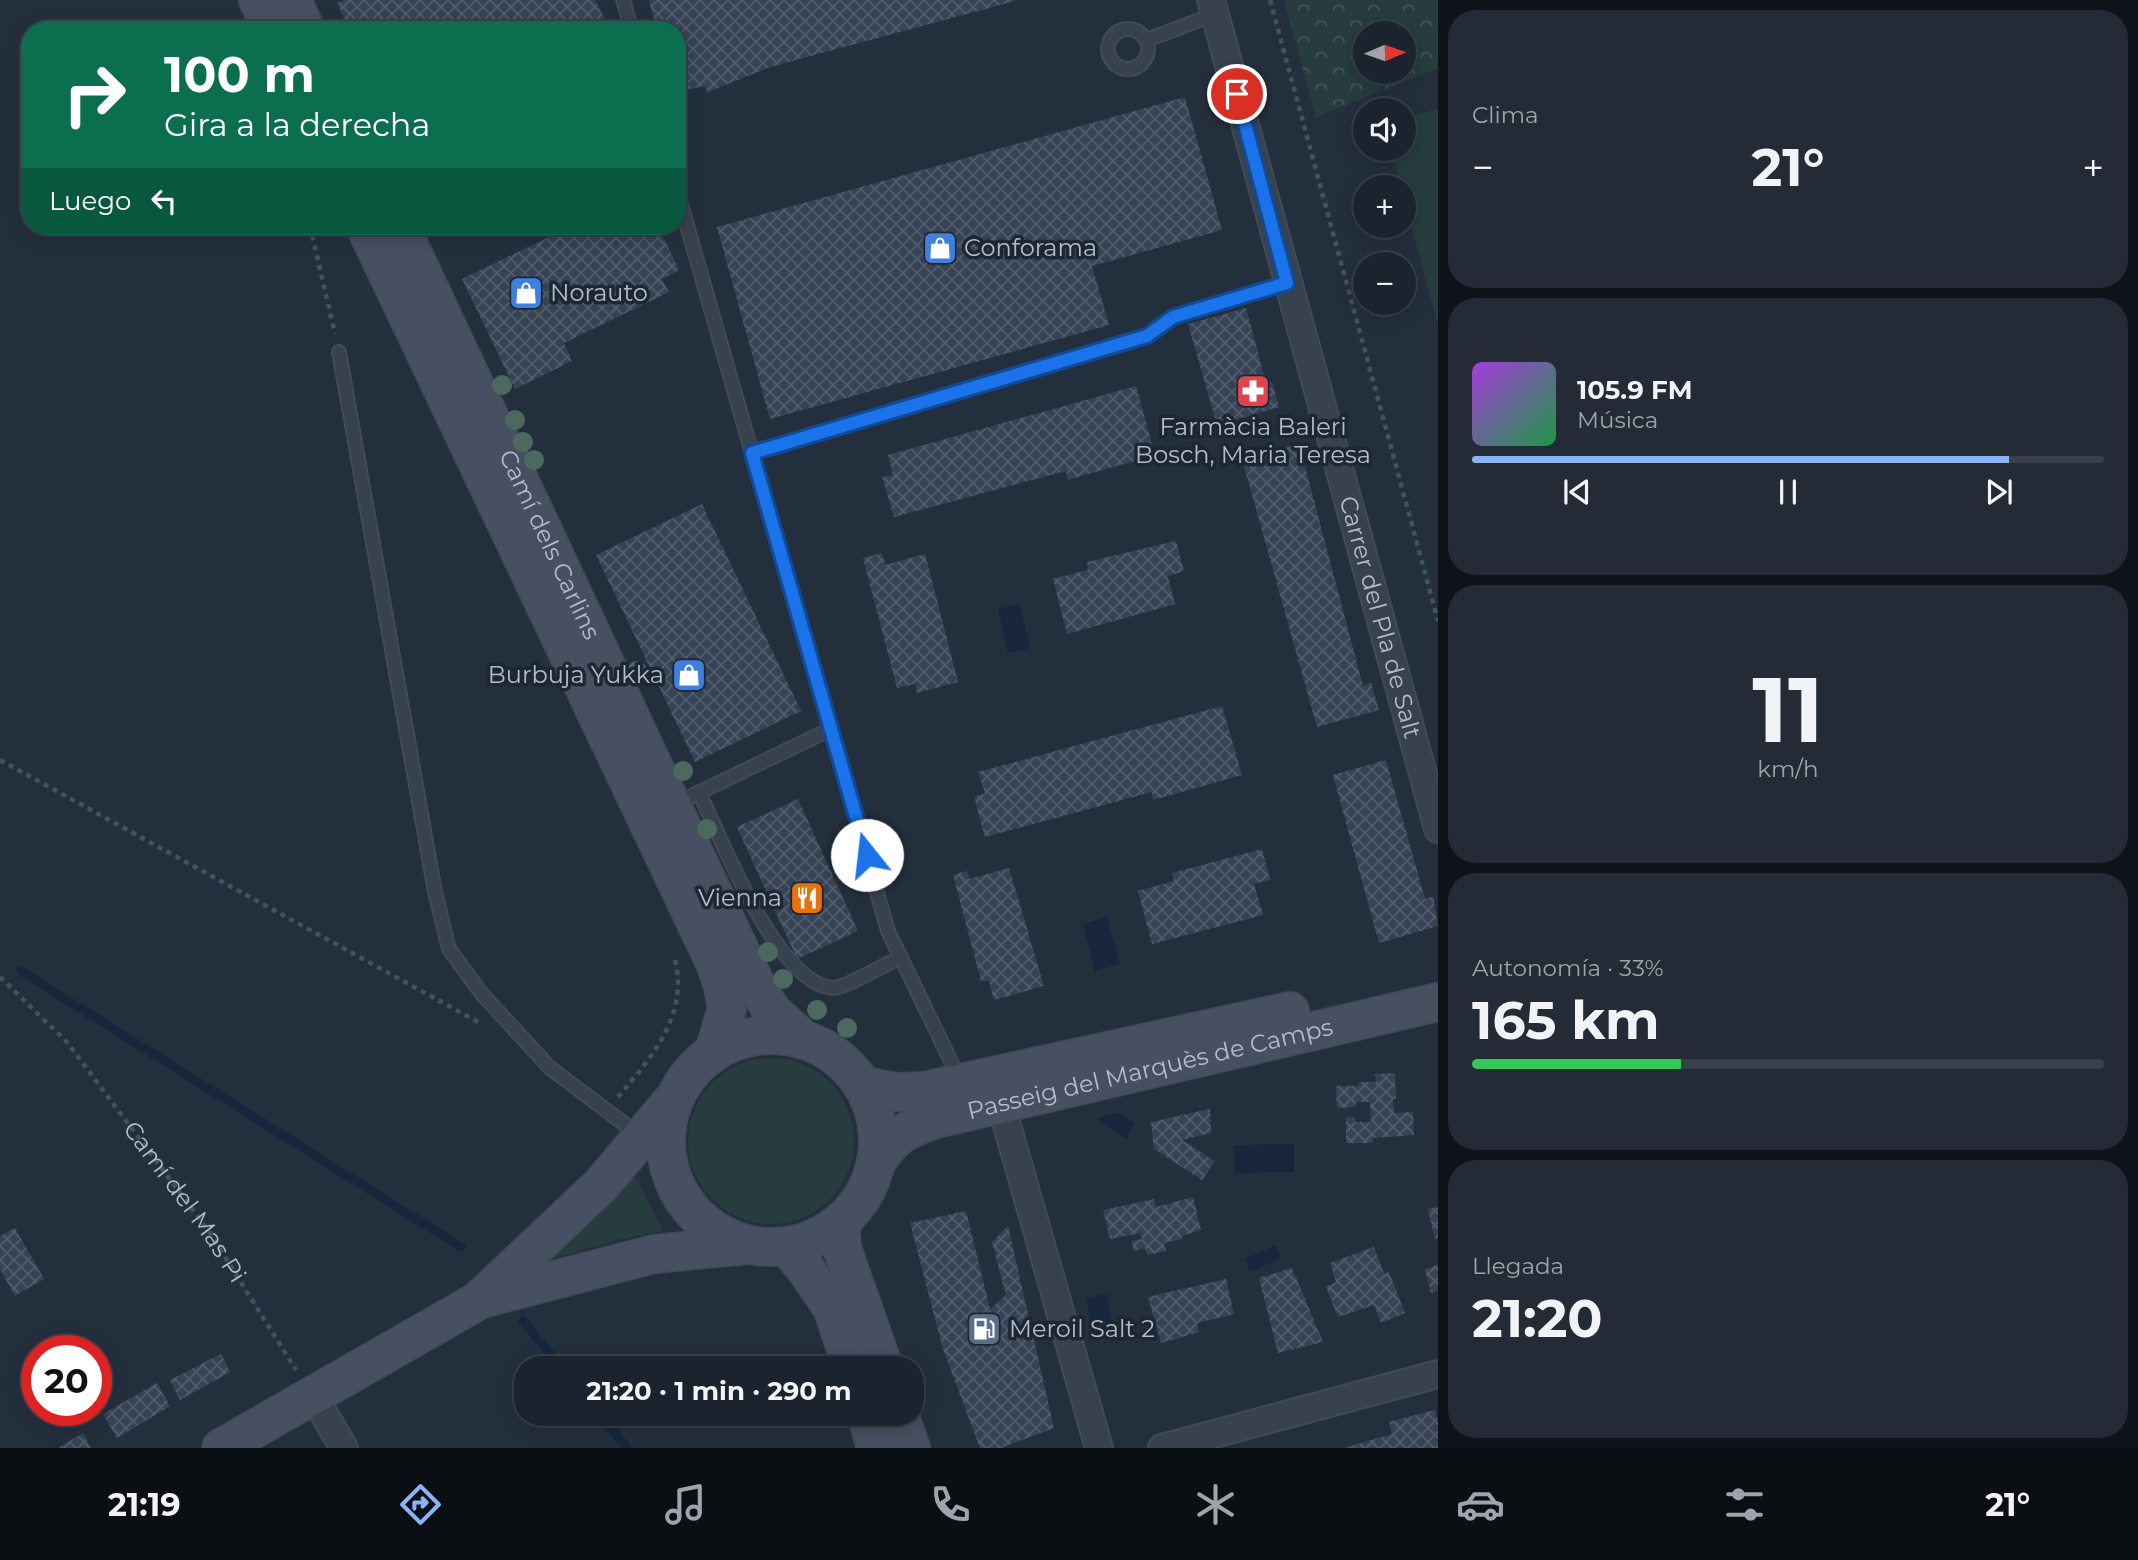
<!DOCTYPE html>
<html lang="es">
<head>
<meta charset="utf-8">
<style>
	:root { --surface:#1b232e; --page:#242b36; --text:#f1f3f6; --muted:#a0a4aa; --line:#39404a; --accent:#8ab4f8 }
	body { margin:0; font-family:Montserrat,sans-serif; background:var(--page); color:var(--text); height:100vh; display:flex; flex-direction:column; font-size:26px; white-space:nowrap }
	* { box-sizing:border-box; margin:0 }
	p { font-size:23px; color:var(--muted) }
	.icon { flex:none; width:38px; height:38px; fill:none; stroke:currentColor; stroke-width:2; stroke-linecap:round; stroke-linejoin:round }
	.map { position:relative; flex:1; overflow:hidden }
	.details { display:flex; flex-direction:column; gap:10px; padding:10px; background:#0f1319; width:700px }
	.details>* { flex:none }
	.top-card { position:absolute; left:21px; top:21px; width:665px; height:214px; border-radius:28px; box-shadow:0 4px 18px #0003,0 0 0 2px var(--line); background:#0b6e4f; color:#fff; overflow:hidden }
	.needle { width:46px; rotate:88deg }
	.controls { position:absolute; left:1353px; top:21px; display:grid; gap:14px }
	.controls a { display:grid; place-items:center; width:63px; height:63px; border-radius:50%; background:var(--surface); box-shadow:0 4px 18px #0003,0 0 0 2px var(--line); font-size:35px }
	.speed { position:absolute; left:21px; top:1335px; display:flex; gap:14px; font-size:35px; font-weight:700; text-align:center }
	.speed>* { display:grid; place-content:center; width:91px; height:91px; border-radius:50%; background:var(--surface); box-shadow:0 4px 18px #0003,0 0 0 2px var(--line); line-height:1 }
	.speed .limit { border:10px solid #d22; background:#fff; color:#111 }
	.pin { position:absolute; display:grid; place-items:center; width:60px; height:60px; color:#fff; margin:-30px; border:4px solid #fff; border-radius:50%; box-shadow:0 2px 7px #0007 }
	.me { position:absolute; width:77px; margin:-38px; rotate:344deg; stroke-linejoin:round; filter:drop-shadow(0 0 5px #0008) }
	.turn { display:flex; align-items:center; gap:24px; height:147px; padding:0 28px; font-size:32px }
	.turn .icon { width:91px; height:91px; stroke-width:2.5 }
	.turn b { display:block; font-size:49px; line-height:60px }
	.then { display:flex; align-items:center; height:66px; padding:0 28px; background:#0003; gap:14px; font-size:26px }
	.big { font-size:52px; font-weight:700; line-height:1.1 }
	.details .tile { flex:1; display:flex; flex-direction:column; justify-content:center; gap:10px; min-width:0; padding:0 24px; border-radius:28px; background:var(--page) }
	.details .dial { align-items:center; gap:0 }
	.dial b { font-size:91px; line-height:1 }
	.song { display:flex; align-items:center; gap:21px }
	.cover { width:84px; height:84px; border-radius:10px; background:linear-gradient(135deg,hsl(280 70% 55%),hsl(140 70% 35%)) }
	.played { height:7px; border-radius:4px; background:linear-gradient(90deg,var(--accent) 85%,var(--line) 85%) }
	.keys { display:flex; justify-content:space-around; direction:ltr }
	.heat { display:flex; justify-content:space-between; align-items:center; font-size:38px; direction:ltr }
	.charge { height:10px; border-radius:5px; background:linear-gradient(90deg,#34c759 33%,var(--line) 0) }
	.trip { position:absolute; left:514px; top:1356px; width:410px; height:70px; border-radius:28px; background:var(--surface); box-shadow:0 4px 18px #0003,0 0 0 2px var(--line); font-weight:700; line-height:70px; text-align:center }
	.dock { display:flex; height:112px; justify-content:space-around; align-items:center; background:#0b0e12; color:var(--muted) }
	.dock .icon { width:49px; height:49px }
	.dock .current { color:var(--accent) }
	.dock b { font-size:32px; color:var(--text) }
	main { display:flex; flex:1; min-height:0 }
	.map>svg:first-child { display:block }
	.grass { fill:#263c3f }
	.park { fill:url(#park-crowns); fill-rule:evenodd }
	.water { fill:#17263c }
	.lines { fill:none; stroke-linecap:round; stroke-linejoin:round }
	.stream { stroke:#17263c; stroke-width:9 }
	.building { fill:url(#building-cross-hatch) }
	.lane-casing { stroke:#414a57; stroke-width:16 }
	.street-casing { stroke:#414a57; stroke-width:30 }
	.secondary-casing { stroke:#414a57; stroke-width:40 }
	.path { stroke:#3f5557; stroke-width:4.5; stroke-dasharray:5 5; stroke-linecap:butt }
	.lane { stroke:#38414e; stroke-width:12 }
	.street { stroke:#38414e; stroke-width:26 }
	.secondary { stroke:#465061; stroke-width:37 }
	.tree { fill:#4b6a5d }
	.route-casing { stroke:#114b97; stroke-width:18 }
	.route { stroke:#1a73e8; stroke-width:12 }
	.labels { text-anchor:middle; stroke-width:7; stroke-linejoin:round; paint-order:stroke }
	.poi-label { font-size:24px; fill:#b4bcc9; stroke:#1d2633; text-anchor:start }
	.street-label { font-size:24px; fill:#b4bcc9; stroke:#1d2633 }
</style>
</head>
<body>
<main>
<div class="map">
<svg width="1438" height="1448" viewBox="0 0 1438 1448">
	<defs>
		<pattern id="park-crowns" width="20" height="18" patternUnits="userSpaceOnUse" patternTransform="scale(1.75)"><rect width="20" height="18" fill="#263c3f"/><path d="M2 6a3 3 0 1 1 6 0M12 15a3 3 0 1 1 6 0" fill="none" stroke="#435659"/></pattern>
		<pattern id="building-cross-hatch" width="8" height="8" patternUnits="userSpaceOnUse" patternTransform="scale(1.75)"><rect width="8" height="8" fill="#364354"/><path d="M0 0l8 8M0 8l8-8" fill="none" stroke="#515c6b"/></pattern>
	</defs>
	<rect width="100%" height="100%" fill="#242f3e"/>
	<g class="grass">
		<path d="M 1438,109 L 1438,326 L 1404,198 L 1404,187 L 1401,187 L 1390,149 L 1404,149 L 1404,118 Z"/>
		<circle cx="771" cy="1141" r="83"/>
		<path d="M 636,1178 L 663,1231 L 621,1239 L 548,1260 L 599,1215 L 631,1179 Z"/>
	</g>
	<path class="park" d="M 1284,0 L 1438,0 L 1438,68 L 1316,117 ZM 1365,33 L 1404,33 L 1404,72 L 1365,72 Z"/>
	<g class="water">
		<path d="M 1020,604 L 1030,648 L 1008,653 L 998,609 Z"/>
		<path d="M 1107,917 L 1120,964 L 1095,971 L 1083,924 Z"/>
		<path d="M 1119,1113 L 1135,1123 L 1126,1139 L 1097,1120 L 1100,1117 Z"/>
		<path d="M 1294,1144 L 1294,1172 L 1235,1173 L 1234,1145 Z"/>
		<path d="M 1276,1245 L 1281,1258 L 1250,1272 L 1245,1259 Z"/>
		<path d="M 1106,1294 L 1113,1325 L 1119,1324 L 1121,1332 L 1095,1337 L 1086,1298 Z"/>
	</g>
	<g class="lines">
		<g class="stream">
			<path d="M 21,971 L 461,1247"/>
			<path d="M 523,1321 L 562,1368"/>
			<path d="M 599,1414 L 627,1448"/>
		</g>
	</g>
	<g class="building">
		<path d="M 344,0 L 595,0 L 610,30 L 349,30 L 337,3 Z"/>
		<path d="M 649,0 L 1015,0 L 1015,1 L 770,67 L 708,92 L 704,86 L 677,92 L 677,30 L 656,30 Z"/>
		<path d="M 1185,97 L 1222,230 L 1092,266 L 1109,325 L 770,419 L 717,227 Z"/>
		<path d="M 572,226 L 658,226 L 679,270 L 662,279 L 669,292 L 564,343 L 572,361 L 515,389 L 462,279 Z"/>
		<path d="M 1246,308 L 1266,383 L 1272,382 L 1279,407 L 1217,425 L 1188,324 Z"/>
		<path d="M 1136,386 L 1155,455 L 1068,480 L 1066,471 L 894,517 L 882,477 L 893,475 L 888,455 Z"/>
		<path d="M 1299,444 L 1363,686 L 1371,683 L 1379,710 L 1317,727 L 1242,459 Z"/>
		<path d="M 702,504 L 801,711 L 695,762 L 596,555 Z"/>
		<path d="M 1176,541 L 1184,571 L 1168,576 L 1175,604 L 1067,634 L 1053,579 L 1088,570 L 1087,562 Z"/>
		<path d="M 882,553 L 885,565 L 925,554 L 958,682 L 917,693 L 915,684 L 897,688 L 863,558 Z"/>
		<path d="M 1222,706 L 1242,775 L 1153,800 L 1152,792 L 985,837 L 974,797 L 985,793 L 978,772 Z"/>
		<path d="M 1386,760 L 1425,899 L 1433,896 L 1438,926 L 1379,943 L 1333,775 Z"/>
		<path d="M 798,799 L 858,931 L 797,959 L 737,827 Z"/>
		<path d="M 1262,849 L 1270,880 L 1254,884 L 1263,915 L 1152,944 L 1138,891 L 1174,881 L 1172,873 Z"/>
		<path d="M 1009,868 L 1044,986 L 994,1000 L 989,981 L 981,981 L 953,875 L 967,871 L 969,879 Z"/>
		<path d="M 1395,1073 L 1396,1099 L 1393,1099 L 1394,1113 L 1413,1112 L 1414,1135 L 1373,1138 L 1373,1143 L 1346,1143 L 1346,1118 L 1355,1117 L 1355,1122 L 1371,1122 L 1370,1102 L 1356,1102 L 1356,1107 L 1337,1108 L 1336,1086 L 1359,1086 L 1359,1082 L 1376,1082 L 1375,1074 Z"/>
		<path d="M 1210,1109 L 1211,1133 L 1182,1140 L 1215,1161 L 1202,1180 L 1154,1149 L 1151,1122 Z"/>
		<path d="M 1193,1197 L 1201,1230 L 1182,1236 L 1182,1239 L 1164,1243 L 1166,1251 L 1147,1255 L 1145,1248 L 1134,1251 L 1132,1241 L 1142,1239 L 1140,1233 L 1110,1239 L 1103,1210 L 1154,1199 L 1156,1207 Z"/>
		<path d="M 1438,1207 L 1438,1238 L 1435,1239 L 1428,1209 Z"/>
		<path d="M 966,1211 L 990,1309 L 1006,1295 L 992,1242 L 1008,1226 L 1054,1428 L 1001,1448 L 980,1448 L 943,1349 L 910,1223 Z"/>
		<path d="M 15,1228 L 44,1279 L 15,1296 L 0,1269 L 0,1236 Z"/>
		<path d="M 1374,1247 L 1384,1274 L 1389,1272 L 1405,1313 L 1381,1323 L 1374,1305 L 1338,1317 L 1326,1287 L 1336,1282 L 1330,1263 Z"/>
		<path d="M 1438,1265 L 1438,1291 L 1431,1293 L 1425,1269 Z"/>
		<path d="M 1292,1268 L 1323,1342 L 1278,1353 L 1259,1278 Z"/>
		<path d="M 1226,1279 L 1234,1314 L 1197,1323 L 1199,1332 L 1161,1343 L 1148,1297 Z"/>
		<path d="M 221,1354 L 230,1372 L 180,1400 L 170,1380 Z"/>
		<path d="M 157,1383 L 170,1406 L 117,1438 L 103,1414 Z"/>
		<path d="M 1435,1410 L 1438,1422 L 1438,1448 L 1344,1448 L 1392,1434 L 1389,1422 Z"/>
		<path d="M 83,1433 L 91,1448 L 58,1448 Z"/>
	</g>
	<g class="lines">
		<g class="lane-casing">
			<g id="lane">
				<path d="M 623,0 L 632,30"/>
				<circle cx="1128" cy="49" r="20"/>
				<path d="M 1147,40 L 1215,14"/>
				<path d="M 677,190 L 888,931 L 959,1078"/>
				<path d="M 339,352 L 435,892 L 449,949 L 482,994 L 550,1068 L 639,1135"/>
				<path d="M 752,453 L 1147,336 L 1173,317 L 1287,283"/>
				<path d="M 699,792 C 721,839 777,983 832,988 C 844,989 887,963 901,957"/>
				<path d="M 673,805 L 831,729"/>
			</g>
		</g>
		<g class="street-casing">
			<g id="street">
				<path id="s2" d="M 1211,0 L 1438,829"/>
				<path d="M 1001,1104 L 1099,1448"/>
				<path d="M 312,1394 L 344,1448"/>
				<path d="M 1162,1448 L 1438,1374"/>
			</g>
		</g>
		<g class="secondary-casing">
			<g id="secondary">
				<path d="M 258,0 L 272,30"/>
				<path d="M 292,0 L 306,30"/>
				<path d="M 365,226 L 715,963 L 723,986 L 727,1008 L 714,1052"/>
				<path id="s3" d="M 400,226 L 757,987 L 772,1011 L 804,1040"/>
				<circle cx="772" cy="1141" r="106"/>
				<path d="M 863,1086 L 896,1092 L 924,1091 L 1290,1011"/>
				<path id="s4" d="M 877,1161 C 896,1134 905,1130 936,1119 L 1438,1002"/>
				<path d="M 840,1223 L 842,1248 L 884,1368"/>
				<path d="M 787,1247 L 804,1267 L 832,1307 L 852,1368"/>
				<path d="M 482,1299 L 654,1254 L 747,1245"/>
				<path d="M 866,1414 L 876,1448"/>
				<path d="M 899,1414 L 911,1448"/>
				<path d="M 221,1448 L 478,1301 L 601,1185 L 672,1101"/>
			</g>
		</g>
		<g class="path">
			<path d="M 1270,0 L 1438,621"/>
			<path d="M 310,226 L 335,334"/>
			<path d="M 0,760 L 478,1022"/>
			<path id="s1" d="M 0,977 L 67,1042 L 210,1233 L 296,1370"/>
			<path d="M 618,1097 C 651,1058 689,1015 675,960"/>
		</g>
		<use href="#lane" class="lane"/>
		<use href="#street" class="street"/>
		<use href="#secondary" class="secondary"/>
	</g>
	<g class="tree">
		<circle cx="502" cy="385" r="10"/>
		<circle cx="515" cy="420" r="10"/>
		<circle cx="523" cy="442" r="10"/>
		<circle cx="534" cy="460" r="10"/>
		<circle cx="637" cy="671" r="10"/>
		<circle cx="683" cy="771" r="10"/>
		<circle cx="707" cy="829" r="10"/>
		<circle cx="768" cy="952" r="10"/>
		<circle cx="783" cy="979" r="10"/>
		<circle cx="817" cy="1010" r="10"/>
		<circle cx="847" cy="1028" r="10"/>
	</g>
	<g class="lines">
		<g class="route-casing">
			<path id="route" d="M 867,855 L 752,453 L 1147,336 L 1173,317 L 1287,283 L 1237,94"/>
		</g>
		<use href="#route" class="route"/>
	</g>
	<defs>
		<g id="shop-square" transform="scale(1.75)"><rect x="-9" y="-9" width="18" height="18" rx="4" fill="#3f7fe0" stroke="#1d2633"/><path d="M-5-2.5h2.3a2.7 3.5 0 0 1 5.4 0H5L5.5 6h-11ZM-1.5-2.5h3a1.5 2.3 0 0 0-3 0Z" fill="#fff"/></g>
		<g id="pharmacy-square" transform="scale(1.75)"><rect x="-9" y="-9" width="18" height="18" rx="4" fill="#e0444e" stroke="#1d2633"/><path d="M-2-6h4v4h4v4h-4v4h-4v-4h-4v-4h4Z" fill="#fff"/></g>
		<g id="restaurant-square" transform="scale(1.75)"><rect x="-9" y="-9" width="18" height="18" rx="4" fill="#e8710a" stroke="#1d2633"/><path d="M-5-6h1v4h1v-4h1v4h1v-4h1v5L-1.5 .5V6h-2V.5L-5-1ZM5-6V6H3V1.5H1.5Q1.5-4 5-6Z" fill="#fff"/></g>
		<g id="fuel-square" transform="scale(1.75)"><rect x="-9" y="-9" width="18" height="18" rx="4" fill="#5c6f8a" stroke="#1d2633"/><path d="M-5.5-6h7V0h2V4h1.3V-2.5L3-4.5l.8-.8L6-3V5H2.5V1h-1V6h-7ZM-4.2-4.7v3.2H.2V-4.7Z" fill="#fff"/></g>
	</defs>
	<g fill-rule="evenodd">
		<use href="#shop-square" x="940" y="248"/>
		<use href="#shop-square" x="526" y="293"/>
		<use href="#pharmacy-square" x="1253" y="391"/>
		<use href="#shop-square" x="689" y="675"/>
		<use href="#restaurant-square" x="807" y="898"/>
		<use href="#fuel-square" x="984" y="1329"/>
	</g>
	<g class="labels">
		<g class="poi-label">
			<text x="964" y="256">Conforama</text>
			<text x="550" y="301">Norauto</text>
			<text x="1253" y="435" text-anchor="middle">Farmàcia Baleri<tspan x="1253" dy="28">Bosch, Maria Teresa</tspan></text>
			<text x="664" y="683" text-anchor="end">Burbuja Yukka</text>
			<text x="782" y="906" text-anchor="end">Vienna</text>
			<text x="1009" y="1337">Meroil Salt 2</text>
		</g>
		<g class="street-label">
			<text dy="8" stroke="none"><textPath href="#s3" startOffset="352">Camí dels Carlins</textPath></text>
			<text dy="8" stroke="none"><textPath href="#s2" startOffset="640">Carrer del Pla de Salt</textPath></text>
			<text dy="8" stroke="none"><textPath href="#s4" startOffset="294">Passeig del Marquès de Camps</textPath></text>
			<text dy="8" stroke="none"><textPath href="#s1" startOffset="292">Camí del Mas Pi</textPath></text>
		</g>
	</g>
</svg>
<div class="controls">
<a><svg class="needle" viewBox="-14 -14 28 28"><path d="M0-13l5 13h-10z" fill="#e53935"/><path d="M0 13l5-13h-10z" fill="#a0a4aa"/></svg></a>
<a><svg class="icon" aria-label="sound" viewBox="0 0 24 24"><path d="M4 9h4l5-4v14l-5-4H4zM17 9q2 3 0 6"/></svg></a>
<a>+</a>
<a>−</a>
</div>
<div class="speed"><div class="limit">20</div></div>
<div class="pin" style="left:1237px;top:94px;background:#d93025"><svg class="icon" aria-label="arrive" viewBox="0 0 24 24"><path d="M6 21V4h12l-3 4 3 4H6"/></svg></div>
<svg class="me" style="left:867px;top:855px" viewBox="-20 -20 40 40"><circle r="19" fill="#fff"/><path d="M0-13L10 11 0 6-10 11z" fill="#1a73e8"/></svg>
<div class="trip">21:20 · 1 min · 290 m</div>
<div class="top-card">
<div class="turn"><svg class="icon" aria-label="right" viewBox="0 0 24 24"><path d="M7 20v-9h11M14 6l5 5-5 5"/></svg><div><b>100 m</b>Gira a la derecha</div></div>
<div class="then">Luego<svg class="icon" aria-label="left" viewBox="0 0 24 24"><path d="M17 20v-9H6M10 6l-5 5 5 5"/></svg></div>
</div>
</div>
<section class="details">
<div class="tile"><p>Clima</p>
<div class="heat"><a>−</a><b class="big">21°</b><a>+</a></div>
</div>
<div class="tile">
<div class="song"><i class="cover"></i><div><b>105.9 FM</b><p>Música</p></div></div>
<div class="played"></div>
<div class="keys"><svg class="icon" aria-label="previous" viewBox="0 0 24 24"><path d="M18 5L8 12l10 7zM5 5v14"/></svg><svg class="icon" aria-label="pause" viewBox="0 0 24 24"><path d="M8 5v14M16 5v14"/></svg><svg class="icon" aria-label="next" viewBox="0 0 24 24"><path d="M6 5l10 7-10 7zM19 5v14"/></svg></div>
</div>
<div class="tile dial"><b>11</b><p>km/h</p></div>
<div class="tile"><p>Autonomía · 33%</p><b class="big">165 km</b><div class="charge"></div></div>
<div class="tile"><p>Llegada</p><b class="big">21:20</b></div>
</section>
</main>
<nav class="dock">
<b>21:19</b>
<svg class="icon current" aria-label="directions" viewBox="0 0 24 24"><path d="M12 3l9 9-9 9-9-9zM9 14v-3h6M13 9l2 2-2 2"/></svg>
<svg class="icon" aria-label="music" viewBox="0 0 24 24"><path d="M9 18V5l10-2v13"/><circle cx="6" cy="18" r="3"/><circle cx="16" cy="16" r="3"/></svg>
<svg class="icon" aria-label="phone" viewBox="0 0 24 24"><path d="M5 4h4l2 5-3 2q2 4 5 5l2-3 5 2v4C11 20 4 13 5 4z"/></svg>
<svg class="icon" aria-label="climate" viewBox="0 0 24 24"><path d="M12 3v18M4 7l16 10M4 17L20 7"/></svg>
<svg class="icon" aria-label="car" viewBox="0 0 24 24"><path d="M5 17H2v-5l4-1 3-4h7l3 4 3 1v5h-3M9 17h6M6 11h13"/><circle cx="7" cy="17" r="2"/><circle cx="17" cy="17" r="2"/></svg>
<svg class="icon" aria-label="filters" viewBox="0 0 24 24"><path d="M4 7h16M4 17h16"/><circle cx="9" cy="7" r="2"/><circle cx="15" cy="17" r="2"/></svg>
<b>21°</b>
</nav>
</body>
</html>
